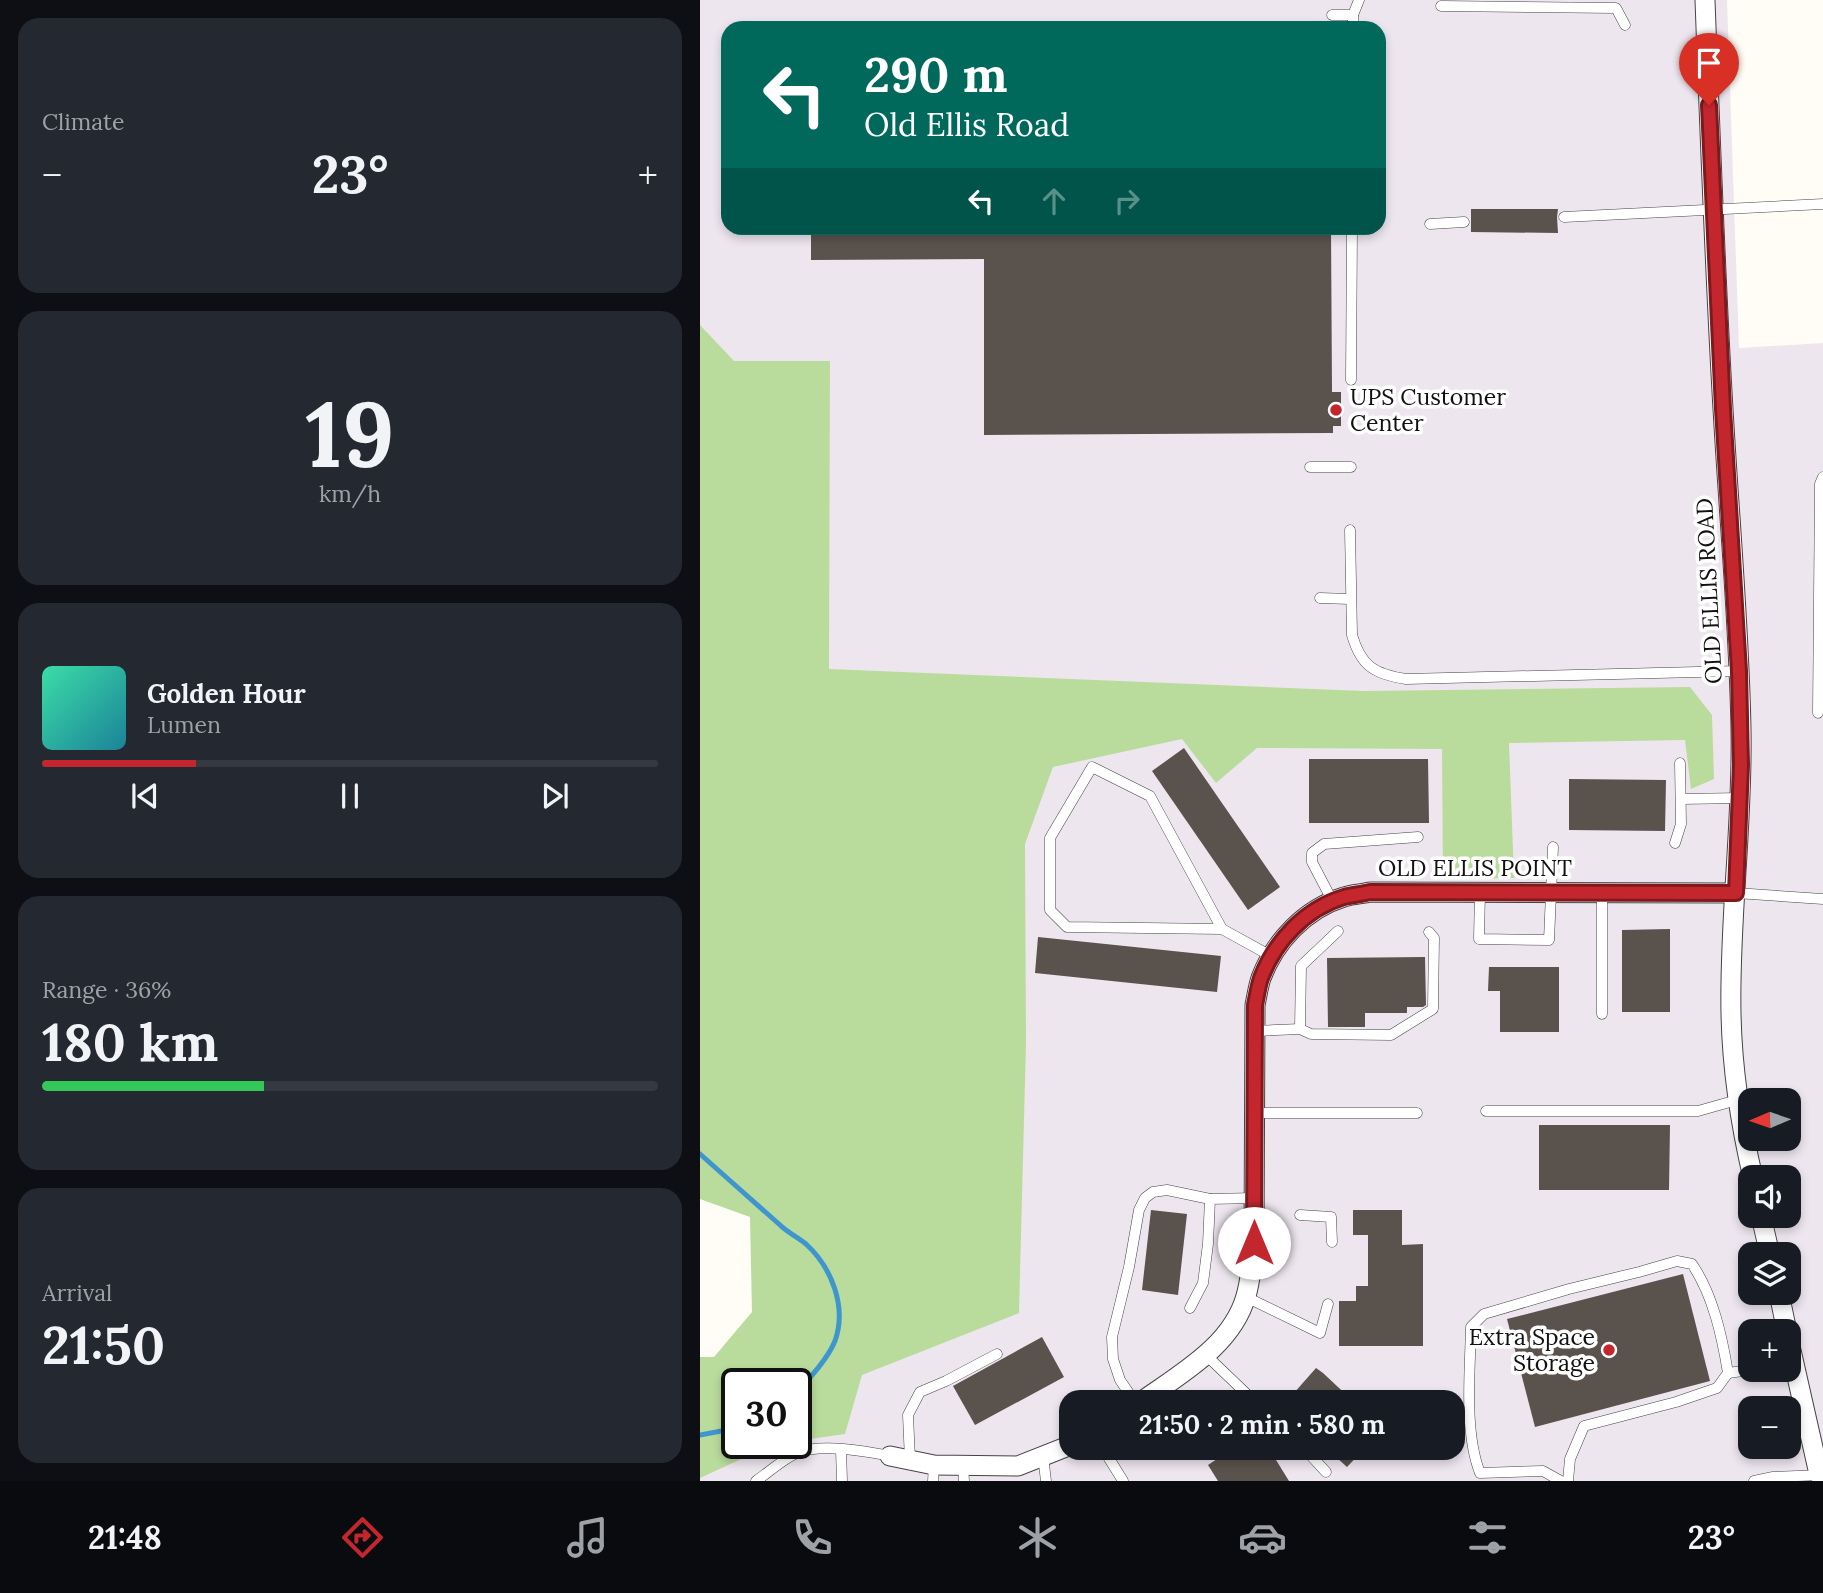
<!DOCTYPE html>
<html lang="en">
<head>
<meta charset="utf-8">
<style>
	:root { --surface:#171b24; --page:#242831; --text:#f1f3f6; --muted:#9ea1a6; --line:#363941; --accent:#c4262e }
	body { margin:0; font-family:Lora,serif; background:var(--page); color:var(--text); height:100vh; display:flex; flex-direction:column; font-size:26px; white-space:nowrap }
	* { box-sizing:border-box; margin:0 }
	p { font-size:23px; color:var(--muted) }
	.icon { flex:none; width:38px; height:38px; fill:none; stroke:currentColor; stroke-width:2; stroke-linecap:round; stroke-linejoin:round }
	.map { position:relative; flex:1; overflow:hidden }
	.drawer { display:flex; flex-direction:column; gap:18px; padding:18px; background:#0d0f14; width:700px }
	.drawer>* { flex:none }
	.banner { position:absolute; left:21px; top:21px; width:665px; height:214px; border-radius:21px; box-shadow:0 4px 10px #0003; background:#00695c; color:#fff; overflow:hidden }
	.needle { width:46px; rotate:268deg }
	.buttons { position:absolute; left:1038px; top:1088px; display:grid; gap:14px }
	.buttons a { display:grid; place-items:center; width:63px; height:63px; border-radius:14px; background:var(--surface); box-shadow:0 4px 10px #0003; font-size:35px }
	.speed { position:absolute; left:21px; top:1368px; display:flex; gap:14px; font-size:35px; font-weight:700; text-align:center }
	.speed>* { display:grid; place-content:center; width:91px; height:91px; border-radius:50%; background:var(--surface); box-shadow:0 4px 10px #0003; line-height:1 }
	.speed .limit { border:4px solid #111; border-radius:10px; background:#fff; color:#111 }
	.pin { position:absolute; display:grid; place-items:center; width:60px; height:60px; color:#fff; margin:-72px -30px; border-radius:50% 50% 50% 0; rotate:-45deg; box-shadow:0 0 7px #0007 }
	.pin .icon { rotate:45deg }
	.me { position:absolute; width:77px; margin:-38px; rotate:0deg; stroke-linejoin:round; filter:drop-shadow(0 0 5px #0008) }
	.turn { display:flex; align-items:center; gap:24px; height:147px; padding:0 28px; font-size:32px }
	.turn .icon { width:91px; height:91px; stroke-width:2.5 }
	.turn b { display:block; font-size:49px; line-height:60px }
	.lanes { display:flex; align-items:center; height:66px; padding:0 28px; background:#0003; justify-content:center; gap:35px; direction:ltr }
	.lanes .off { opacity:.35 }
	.big { font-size:52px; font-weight:700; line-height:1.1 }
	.drawer .widget { flex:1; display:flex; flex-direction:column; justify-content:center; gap:10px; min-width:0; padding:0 24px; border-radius:21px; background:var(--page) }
	.drawer .dial { align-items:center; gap:0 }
	.dial b { font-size:91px; line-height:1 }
	.song { display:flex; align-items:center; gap:21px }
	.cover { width:84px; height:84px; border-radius:10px; background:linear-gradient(135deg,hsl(160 70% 55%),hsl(190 70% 35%)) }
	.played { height:7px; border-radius:4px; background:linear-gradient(90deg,var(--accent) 25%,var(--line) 25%) }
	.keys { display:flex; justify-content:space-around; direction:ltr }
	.heat { display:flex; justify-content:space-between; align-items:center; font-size:38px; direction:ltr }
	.charge { height:10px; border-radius:5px; background:linear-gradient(90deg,#34c759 36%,var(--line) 0) }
	.trip { position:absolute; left:359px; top:1390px; width:406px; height:70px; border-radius:21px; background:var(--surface); box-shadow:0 4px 10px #0003; font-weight:700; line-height:70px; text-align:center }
	.tabs { display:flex; height:112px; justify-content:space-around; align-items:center; background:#090b0e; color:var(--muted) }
	.tabs .icon { width:49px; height:49px }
	.tabs .current { color:var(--accent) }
	.tabs b { font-size:32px; color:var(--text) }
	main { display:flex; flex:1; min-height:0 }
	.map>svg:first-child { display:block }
	.industrial { fill:#eee6ef; fill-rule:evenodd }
	.forest { fill:#b9dc9c }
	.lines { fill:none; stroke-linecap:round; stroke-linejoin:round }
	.stream { stroke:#3f96cf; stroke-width:5 }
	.building { fill:#5a524d }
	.lane-casing { stroke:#444; stroke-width:11 }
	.street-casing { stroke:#444; stroke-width:21 }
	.lane { stroke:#fff; stroke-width:10 }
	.street { stroke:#fff; stroke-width:19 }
	.route-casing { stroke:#7f191e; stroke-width:18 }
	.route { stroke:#c4262e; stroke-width:12 }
	.poi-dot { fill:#c4262e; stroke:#fff; stroke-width:2.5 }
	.labels { text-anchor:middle; stroke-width:7; stroke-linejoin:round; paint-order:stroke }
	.poi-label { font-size:23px; fill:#111; stroke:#fff; text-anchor:start }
	.street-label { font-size:23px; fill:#111; stroke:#fff }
</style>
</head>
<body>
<main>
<section class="drawer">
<div class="widget"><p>Climate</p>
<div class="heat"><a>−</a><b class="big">23°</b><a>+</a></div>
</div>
<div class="widget dial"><b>19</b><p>km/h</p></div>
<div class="widget">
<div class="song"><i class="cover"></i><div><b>Golden Hour</b><p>Lumen</p></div></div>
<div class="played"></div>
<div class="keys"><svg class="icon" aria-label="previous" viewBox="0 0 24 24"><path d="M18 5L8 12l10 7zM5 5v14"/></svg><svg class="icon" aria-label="pause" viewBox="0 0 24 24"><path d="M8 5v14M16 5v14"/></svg><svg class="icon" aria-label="next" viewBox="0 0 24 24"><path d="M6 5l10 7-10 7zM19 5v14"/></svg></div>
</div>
<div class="widget"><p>Range · 36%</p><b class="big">180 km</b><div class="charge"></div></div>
<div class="widget"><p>Arrival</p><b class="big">21:50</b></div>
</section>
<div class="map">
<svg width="1123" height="1481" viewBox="0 0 1123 1481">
	<rect width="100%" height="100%" fill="#fffdf5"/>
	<path class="industrial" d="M 0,0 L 1027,0 L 1039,348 L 1123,343 L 1123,1481 L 0,1481 L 0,1416 L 37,1444 L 96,1444 L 96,1384 L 92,1195 L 0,1056 ZM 28,28 L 679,28 L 679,228 L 28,228 ZM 1050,1101 L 1088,1101 L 1088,1139 L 1050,1139 ZM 1050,1178 L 1088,1178 L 1088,1216 L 1050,1216 ZM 1050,1255 L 1088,1255 L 1088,1293 L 1050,1293 ZM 1050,1332 L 1088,1332 L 1088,1370 L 1050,1370 ZM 371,1402 L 752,1402 L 752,1447 L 371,1447 ZM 1050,1409 L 1088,1409 L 1088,1447 L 1050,1447 Z"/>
	<path class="forest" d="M 0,325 L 34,361 L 130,361 L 129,669 L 664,691 L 990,687 L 1012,715 L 1014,779 L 991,789 L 985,740 L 809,743 L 814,878 L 743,879 L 742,749 L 557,748 L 516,783 L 482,739 L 353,767 L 325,844 L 326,1043 L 319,1313 L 162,1375 L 145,1434 L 96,1441 L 96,1384 L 37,1384 L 37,1444 L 74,1444 L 0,1478 L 0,1357 L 14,1357 L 52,1312 L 50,1217 L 0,1199 Z"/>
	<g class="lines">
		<g class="stream">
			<path d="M 0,1154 C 27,1178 53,1201 80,1225 C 88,1233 98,1237 106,1244 C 132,1268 147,1307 135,1341 C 128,1358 109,1380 96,1392"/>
			<path d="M 0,1435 L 37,1428"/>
		</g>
	</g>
	<g class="building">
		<path d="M 771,209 L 858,209 L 857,217 L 858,233 L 771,232 Z"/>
		<path d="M 111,228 L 631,228 L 632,392 L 641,392 L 641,426 L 633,426 L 633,433 L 284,435 L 284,259 L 111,260 Z"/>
		<path d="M 484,748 L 580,887 L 548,910 L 452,771 Z"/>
		<path d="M 609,759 L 728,759 L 729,823 L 609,823 Z"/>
		<path d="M 869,779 L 966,780 L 965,831 L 869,830 Z"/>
		<path d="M 970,929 L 970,1012 L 922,1012 L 922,930 Z"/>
		<path d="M 338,937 L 521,956 L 517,992 L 335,973 Z"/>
		<path d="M 725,957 L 726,1005 L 723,1007 L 707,1007 L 707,1013 L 665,1013 L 665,1027 L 628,1027 L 627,958 Z"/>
		<path d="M 789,967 L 859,967 L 859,1032 L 800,1032 L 800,991 L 788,991 Z"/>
		<path d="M 839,1125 L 970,1125 L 969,1190 L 839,1190 Z"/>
		<path d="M 451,1210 L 487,1214 L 478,1295 L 442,1290 Z"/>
		<path d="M 653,1210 L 702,1210 L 702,1245 L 723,1244 L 723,1346 L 639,1346 L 639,1301 L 656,1301 L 656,1286 L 668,1286 L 668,1235 L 653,1235 Z"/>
		<path d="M 983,1274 L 1010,1381 L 835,1427 L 807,1319 Z"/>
		<path d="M 342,1337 L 364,1377 L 275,1425 L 253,1386 Z"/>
		<path d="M 616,1368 L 623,1373 L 654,1402 L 586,1402 Z"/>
		<path d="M 535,1447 L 568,1447 L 589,1481 L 518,1481 L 508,1465 Z"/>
		<path d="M 625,1447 L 666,1447 L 647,1467 Z"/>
	</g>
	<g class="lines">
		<g class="lane-casing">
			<g id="lane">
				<path d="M 741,6 L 916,8 L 925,25"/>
				<path d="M 632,15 L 653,15"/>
				<path d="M 653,28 L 653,15 L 659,0"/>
				<path d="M 864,217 L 1123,204"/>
				<path d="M 730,224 L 764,222"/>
				<path d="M 651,380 L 652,228"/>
				<path d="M 610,467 L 651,467"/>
				<path d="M 650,530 L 652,635 C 661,666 674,674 706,679 L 1039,671"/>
				<path d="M 620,598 L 650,599"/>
				<path d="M 1118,713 L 1120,484 L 1123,477"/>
				<path d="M 981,799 L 1041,798"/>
				<path d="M 975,843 L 981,824 L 980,763"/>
				<path d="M 780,892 L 779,939 L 849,940 L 853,847"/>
				<path d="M 1036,893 L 1123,899"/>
				<path d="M 633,902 L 612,862 L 612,853 L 624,844 L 718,837"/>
				<path d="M 522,929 L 367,927 L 350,910 L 350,838 L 392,767 L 450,796 L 522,929 L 571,956"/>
				<path d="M 902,1014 L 902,893"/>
				<path d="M 600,1029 L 601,966 L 638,931"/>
				<path d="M 555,1031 L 600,1029 L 611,1034 L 691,1035 L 733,1009 L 734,938 L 729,932"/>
				<path d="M 786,1111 L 998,1111 L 1037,1100"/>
				<path d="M 554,1113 L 717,1113"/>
				<path d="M 600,1215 L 631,1217 L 632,1242"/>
				<path d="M 546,1297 L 620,1333 L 628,1304"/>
				<path d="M 490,1308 L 503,1283 L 508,1244 L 510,1199 L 554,1198"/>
				<path d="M 506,1355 L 555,1402"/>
				<path d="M 1028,1373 L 1050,1370"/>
				<path d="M 435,1402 L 420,1380 L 413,1359 L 412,1337 L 429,1267 L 439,1210 L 445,1198 L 453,1192 L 467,1190 L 510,1199"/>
				<path d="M 402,1447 L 423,1481"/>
				<path d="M 603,1447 L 626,1472"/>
				<path d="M 141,1450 L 142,1481"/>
				<path d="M 343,1456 L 346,1481"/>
				<path d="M 210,1460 L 208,1415 L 220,1392 L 246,1381 L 297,1354"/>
				<path d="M 263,1465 L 264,1481"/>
				<path d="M 56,1481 C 69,1472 83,1459 97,1453 C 121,1443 165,1451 190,1456"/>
				<path d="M 233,1481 L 234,1465"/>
				<path d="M 861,1481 L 843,1471 L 780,1473 C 764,1432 770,1372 771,1327 L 784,1314 L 869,1289 L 939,1272 L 977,1261 L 992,1264 C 1013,1295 1022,1336 1028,1373 L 1017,1388 L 976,1402 L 884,1426 L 870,1459 L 868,1481"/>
				<path d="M 1054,1481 L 1073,1477 L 1122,1475"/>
			</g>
		</g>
		<g class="street-casing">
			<g id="street">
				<path d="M 1005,0 C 1010,136 1015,273 1023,409 C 1029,516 1039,622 1041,729 C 1043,824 1029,919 1031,1013 C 1032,1070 1040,1122 1053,1178"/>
				<path d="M 1061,1216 L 1070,1255"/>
				<path d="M 1079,1293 L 1087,1332"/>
				<path d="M 1088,1337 L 1119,1474"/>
				<path d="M 441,1402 C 480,1374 532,1346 546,1296 C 551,1279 552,1261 554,1243 L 555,1005 C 557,996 558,987 561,978 C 575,941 605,909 644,897 C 652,894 662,894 670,892 L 1036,893"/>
				<path d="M 190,1456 L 234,1465 L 318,1466 L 371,1445"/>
			</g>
		</g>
		<use href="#lane" class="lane"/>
		<use href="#street" class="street"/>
	</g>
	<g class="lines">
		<g class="route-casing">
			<path id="route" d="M 554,1243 L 555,1005 C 557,996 558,987 561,978 C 575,941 605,909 644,897 C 652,895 662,894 670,892 L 1036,893 L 1041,765 L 1039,671 L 1023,409 L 1009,105"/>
		</g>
		<use href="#route" class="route"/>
	</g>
	<g class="poi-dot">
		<circle cx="636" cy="410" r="7"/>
		<circle cx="909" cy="1350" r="7"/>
	</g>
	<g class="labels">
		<g class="poi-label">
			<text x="650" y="405">UPS Customer<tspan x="650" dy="26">Center</tspan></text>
			<text x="895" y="1345" text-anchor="end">Extra Space<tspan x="895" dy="26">Storage</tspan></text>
		</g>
		<g class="street-label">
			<text transform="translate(1009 591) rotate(-93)" y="8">OLD ELLIS ROAD</text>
			<text x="775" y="876">OLD ELLIS POINT</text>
		</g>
	</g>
</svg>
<div class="buttons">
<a><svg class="needle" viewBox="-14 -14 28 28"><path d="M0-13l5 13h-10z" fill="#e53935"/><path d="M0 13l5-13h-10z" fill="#9ea1a6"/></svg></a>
<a><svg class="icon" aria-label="sound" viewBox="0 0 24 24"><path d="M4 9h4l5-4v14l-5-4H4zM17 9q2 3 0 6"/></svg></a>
<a><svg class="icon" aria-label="layers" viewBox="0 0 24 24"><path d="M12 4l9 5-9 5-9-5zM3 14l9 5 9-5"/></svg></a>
<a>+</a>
<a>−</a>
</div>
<div class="speed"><div class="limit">30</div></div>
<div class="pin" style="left:1009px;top:105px;background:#d93025"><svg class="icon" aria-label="arrive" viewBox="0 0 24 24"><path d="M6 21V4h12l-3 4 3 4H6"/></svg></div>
<svg class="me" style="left:554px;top:1243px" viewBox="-20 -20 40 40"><circle r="19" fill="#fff"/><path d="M0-13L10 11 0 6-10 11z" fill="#c4262e"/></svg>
<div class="trip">21:50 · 2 min · 580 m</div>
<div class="banner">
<div class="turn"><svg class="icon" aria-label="left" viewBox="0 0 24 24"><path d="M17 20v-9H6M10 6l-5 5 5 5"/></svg><div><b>290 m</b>Old Ellis Road</div></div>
<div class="lanes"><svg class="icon" aria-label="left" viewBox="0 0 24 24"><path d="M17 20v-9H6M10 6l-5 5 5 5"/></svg><svg class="icon off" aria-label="ahead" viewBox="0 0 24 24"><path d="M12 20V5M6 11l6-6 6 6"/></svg><svg class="icon off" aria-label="right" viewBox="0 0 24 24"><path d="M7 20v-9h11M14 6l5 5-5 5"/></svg></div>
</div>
</div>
</main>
<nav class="tabs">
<b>21:48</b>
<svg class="icon current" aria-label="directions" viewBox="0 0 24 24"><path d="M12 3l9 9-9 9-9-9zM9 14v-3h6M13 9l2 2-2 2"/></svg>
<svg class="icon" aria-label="music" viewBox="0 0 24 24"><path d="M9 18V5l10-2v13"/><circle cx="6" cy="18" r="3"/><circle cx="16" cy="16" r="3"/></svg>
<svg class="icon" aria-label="phone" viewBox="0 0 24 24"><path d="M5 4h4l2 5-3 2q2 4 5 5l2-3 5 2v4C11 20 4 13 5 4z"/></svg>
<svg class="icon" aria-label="climate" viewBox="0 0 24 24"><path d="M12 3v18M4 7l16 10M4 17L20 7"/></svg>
<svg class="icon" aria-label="car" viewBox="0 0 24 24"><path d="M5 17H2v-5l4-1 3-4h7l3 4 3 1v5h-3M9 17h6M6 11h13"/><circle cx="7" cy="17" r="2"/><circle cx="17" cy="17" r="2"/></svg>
<svg class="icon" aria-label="filters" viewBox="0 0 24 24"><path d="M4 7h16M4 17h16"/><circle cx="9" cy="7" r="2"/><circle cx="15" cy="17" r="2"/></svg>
<b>23°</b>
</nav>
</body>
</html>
